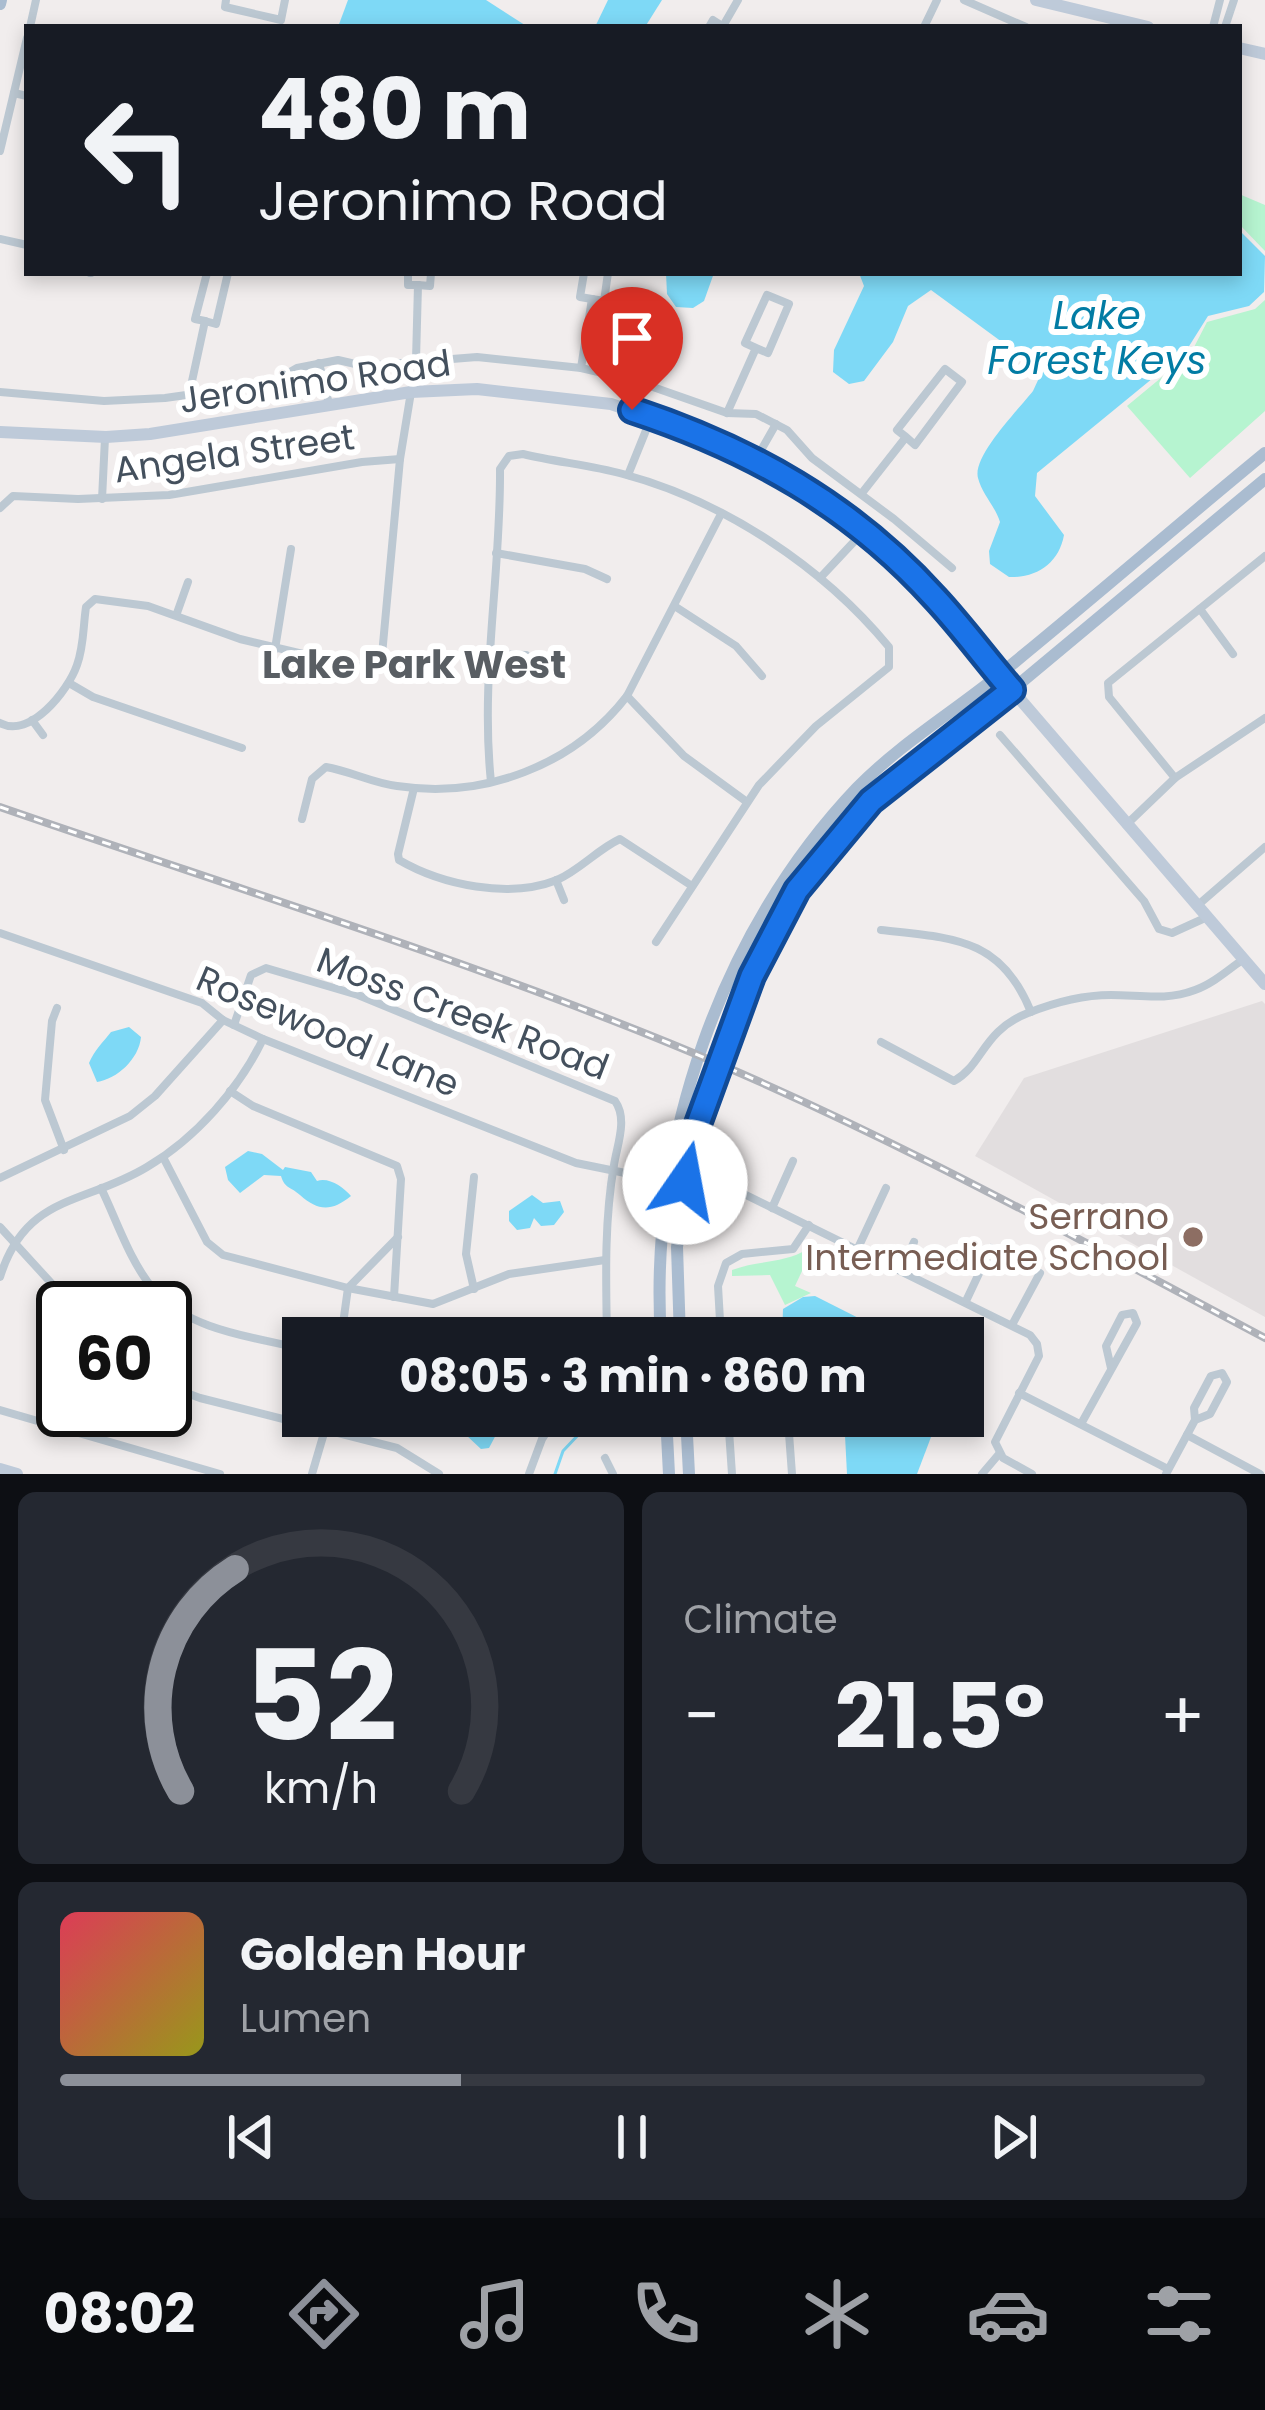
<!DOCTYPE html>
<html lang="en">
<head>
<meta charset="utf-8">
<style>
	:root { --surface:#171b24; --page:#242831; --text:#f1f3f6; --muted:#9ea1a6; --line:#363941; --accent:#8c9099 }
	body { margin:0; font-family:Poppins,sans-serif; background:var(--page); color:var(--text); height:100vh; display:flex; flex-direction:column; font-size:45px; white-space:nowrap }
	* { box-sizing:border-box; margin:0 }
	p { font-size:39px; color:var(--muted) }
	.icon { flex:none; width:66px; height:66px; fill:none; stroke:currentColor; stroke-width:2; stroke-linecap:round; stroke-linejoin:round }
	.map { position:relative; height:1474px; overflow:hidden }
	.sheet { display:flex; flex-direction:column; gap:18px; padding:18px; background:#0d0f14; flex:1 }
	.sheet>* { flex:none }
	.top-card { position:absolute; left:24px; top:24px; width:1218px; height:252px; border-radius:0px; box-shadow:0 6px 18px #0003; background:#171b24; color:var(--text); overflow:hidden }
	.speed { position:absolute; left:36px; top:1281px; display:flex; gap:24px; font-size:60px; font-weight:700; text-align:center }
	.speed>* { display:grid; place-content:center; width:156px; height:156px; border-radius:50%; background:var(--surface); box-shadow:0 6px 18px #0003; line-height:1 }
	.speed .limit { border:6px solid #111; border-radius:18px; background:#fff; color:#111 }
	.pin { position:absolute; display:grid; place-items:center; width:102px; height:102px; color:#fff; margin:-123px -51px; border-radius:50% 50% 50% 0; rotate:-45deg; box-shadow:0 0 12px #0007 }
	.pin .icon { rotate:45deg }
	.me { position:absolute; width:132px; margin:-66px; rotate:12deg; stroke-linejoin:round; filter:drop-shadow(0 0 9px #0008) }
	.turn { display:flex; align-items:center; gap:42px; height:252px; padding:0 36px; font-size:54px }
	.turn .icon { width:156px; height:156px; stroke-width:2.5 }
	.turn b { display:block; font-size:84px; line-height:102px }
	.big { font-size:90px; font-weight:700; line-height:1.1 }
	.sheet .tile { flex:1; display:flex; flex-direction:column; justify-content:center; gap:18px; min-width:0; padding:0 42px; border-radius:18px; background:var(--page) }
	.sheet .dial { align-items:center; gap:0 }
	.dial svg { height:312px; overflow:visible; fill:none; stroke:var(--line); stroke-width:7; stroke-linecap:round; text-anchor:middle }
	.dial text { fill:var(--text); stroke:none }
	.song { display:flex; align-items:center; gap:36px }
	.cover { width:144px; height:144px; border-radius:18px; background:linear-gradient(135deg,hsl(350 70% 55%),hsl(60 70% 35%)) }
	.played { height:12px; border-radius:6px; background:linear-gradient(90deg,var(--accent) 35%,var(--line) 35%) }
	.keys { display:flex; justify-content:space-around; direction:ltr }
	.heat { display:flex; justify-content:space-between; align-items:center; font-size:66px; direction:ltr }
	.sheet .tiles { flex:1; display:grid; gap:18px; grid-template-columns:1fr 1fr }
	.tile:last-child { grid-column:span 2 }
	.trip { position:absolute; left:282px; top:1317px; width:702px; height:120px; border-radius:0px; background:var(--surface); box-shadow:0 6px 18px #0003; font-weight:700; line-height:120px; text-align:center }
	.tabs { display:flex; height:192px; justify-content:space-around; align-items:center; background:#090b0e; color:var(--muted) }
	.tabs .icon { width:84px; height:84px }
	.tabs .active { color:var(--accent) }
	.tabs b { font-size:54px; color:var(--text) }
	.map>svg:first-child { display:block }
	.education { fill:#e2dedf }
	.green { fill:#b6f4d0 }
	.water { fill:#7ed9f6 }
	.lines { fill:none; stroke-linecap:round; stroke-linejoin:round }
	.stream { stroke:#7ed9f6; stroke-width:3 }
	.street { stroke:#bcc8d2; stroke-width:8 }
	.secondary { stroke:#becad9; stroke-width:12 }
	.primary { stroke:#aabcd0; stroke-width:12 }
	.rail-casing { stroke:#afb2b9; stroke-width:8 }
	.rail { stroke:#fff; stroke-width:3; stroke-dasharray:9; stroke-linecap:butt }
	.route-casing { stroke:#114b97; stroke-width:30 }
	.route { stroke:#1a73e8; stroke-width:21 }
	.education-dot { fill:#8d6e63; stroke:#fff; stroke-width:4.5 }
	.labels { text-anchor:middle; stroke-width:12; stroke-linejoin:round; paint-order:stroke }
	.street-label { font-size:36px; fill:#44505d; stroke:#fff }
	.education-label { font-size:36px; fill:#785e54; stroke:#fff; text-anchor:end }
	.water-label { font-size:39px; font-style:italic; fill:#027ca4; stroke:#fff }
	.neighbourhood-label { font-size:39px; font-weight:bold; fill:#595e63; stroke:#fff }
</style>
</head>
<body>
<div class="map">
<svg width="1265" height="1474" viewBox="0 0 1265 1474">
	<rect width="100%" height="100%" fill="#f1eded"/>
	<path class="education" d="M 1262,1001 L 1265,1004 L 1265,1317 L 975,1156 L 1024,1078 Z"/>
	<g class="green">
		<path d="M 1239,194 L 1265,205 L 1265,251 L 1239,224 Z"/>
		<path d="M 1265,300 L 1265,411 L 1190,478 L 1127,406 L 1191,353 L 1207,322 L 1255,309 Z"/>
		<path d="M 808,1249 L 810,1254 L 795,1286 L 811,1293 L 785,1305 L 770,1275 L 732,1276 L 732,1270 C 758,1260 783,1264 808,1249 Z"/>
	</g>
	<g class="water">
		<path d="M 348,0 L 486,0 L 528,27 L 338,27 Z"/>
		<path d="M 608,0 L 662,0 L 645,27 L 595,27 Z"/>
		<path d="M 1239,230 L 1265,256 L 1264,292 L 1249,306 L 1208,316 L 1186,351 L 1037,473 L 1035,496 L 1064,535 C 1059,563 1037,578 1009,577 L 990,564 L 989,551 L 1000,522 C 995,506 982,494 978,478 C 972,456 1019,409 1033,391 L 1039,378 L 1032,364 L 931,290 L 908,306 L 893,342 L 864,381 L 849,384 L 833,372 L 834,350 L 864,286 L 859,273 L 1239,273 Z"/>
		<path d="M 666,273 L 714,273 L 704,301 L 693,308 L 676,307 L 667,294 Z"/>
		<path d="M 129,1027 L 141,1037 C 139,1059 117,1079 97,1082 L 89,1063 C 94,1051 103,1042 111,1032 Z"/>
		<path d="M 248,1151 L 262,1154 L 283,1170 L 285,1167 L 311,1172 L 317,1181 C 329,1177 343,1187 351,1196 C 331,1212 318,1211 300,1195 C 290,1186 285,1189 281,1176 L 264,1175 L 240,1193 L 228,1180 L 225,1167 Z"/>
		<path d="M 532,1195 L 543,1203 L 560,1201 L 564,1212 L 554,1225 L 541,1226 L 534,1218 L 530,1228 L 517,1230 L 509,1221 L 509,1211 Z"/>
		<path d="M 815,1296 L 898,1338 L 782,1338 L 783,1309 L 803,1297 Z"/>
		<path d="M 471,1416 L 506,1416 L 489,1448 L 481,1449 L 466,1435 L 449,1432 L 449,1424 Z"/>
		<path d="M 844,1416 L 939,1416 L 917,1474 L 847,1474 Z"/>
	</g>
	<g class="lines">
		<path class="stream" d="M 555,1474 L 563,1451 L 596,1416"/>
		<g class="street">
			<path d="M 226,0 L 225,7 L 281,20 L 285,0"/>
			<path d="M 964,0 L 1026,27"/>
			<path d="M 723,26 L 738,0"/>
			<path d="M 30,27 L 36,0"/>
			<path d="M 709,27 L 713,20 L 724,27"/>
			<path d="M 924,27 L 937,0"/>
			<path d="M 1213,27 L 1220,0"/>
			<path d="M 1225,27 L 1234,0"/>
			<path d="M 14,93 L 27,96"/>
			<path d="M 0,151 L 27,38"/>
			<path d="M 0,239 L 27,245"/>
			<path d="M 90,273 L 91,273"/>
			<path d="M 408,273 L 408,285 L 418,285"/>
			<path d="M 584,273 L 580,297 L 592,299"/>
			<path d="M 418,285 L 430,286 L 431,273"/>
			<path d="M 592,299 L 604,301 L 608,273"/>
			<path d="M 205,321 L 195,319 L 207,273"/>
			<path d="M 416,360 L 418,285"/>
			<path d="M 319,363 L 329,404"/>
			<path d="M 581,368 L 592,299"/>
			<path d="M 0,392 L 104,401 L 165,398 L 271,383 L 297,368 L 338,360 L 364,366 L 477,357 L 581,368 L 633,380 L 727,413 L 756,414 L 787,430 L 812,458 L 894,519 L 952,568"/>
			<path d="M 189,395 L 205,321 L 216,324 L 228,273"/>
			<path d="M 727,413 L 756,348 L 745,343 L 767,295 L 789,304 L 768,353 L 756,348"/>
			<path d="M 756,459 L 776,424"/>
			<path d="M 628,475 L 651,418"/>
			<path d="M 862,493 L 906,437 L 897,430 L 945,369 L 962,382 L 915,445 L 906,437"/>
			<path d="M 102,499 L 105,438"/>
			<path d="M 0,508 L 13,496 L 78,499 L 169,495 L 362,462 L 400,459"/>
			<path d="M 496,553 L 585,569 L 607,579"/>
			<path d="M 820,578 L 864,531"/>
			<path d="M 676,607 L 736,646 L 762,676"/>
			<path d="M 1200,609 L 1233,654"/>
			<path d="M 177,613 L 188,582"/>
			<path d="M 275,649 L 291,549"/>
			<path d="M 489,654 L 526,655"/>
			<path d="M 69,683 L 93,697 L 242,748"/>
			<path d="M 627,696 L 684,756 L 747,802"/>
			<path d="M 32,720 L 43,735"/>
			<path d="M 0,723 C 30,739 68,691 77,665 C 84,646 83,627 86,607 L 95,599 L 148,606 L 240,639 L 354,666 L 371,666 L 382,655 L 400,459 L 411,392"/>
			<path d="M 1000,735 L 1144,901 L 1159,929 L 1172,933 L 1205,918"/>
			<path d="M 1175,778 L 1109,697 L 1108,683 L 1265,556"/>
			<path d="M 491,782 C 480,677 501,574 500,469 L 509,456 L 523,454 C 556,462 590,465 623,474 C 724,501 823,567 889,647 L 889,667 L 816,726 L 759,785 L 656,942"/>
			<path d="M 414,788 L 398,854 L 399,860 C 442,885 509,899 557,880 C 580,870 598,849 620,839 L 692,886"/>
			<path d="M 302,819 L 312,779 L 326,767 C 350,771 372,783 397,786 C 484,799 573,766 627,696 L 721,514"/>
			<path d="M 1126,825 L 1175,778 L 1265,718"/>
			<path d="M 556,880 L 564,900"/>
			<path d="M 1198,905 L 1265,847"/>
			<path d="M 881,930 C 952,938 1001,937 1031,1012"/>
			<path d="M 0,933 L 202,1003 L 223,1020 L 263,1039 L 576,1163 L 635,1175"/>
			<path d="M 57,1008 L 52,1021 L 45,1100 L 64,1150"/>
			<path d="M 234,1025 L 251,975 L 266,968 L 358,995 L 615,1101 C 628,1119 617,1145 614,1165 C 604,1222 606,1281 607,1338"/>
			<path d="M 881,1042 L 954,1081 C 983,1065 982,1031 1028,1013 C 1053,1003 1084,995 1111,995 C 1140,995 1166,1001 1195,990 C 1212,984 1227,971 1242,960"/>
			<path d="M 230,1091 L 253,1106 L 397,1166 L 401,1179 L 394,1297"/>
			<path d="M 163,1157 L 207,1242 L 223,1255 L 348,1288 L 433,1304 L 509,1274 L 605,1260"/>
			<path d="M 0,1178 L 130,1116 L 155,1096 L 223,1020"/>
			<path d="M 668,1180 L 746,1195 L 1030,1335 L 1037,1344 L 1039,1356 L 995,1442 L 1003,1458 L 1032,1474"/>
			<path d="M 101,1188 C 117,1221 130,1262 154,1290 C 189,1331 254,1337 303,1349"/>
			<path d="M 772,1208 L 793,1161"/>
			<path d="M 0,1227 L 74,1308"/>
			<path d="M 858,1248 L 886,1188"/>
			<path d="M 902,1268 L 914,1242"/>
			<path d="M 0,1277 C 26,1194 84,1205 147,1167 C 196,1138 239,1089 263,1039"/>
			<path d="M 474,1289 L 466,1254 L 474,1177"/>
			<path d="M 966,1301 L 991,1248"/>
			<path d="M 1012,1325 L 1040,1273"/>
			<path d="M 341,1338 L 348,1288 L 398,1237"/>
			<path d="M 574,1338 L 607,1333"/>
			<path d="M 721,1338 L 718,1286 L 726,1263 L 742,1254 L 793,1249 L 809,1225"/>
			<path d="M 165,1385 L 200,1398 L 397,1448 L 439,1474"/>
			<path d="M 1019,1393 L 1168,1469"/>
			<path d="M 0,1410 L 220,1474"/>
			<path d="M 728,1416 L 732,1474"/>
			<path d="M 788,1420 L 838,1416"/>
			<path d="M 1081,1424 L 1137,1323 L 1133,1313 L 1122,1315 L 1106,1346 L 1111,1368"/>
			<path d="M 729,1425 L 788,1420 L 792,1474"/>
			<path d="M 1187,1435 L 1260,1474"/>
			<path d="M 605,1458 L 613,1474"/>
			<path d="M 312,1474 L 329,1416"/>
			<path d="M 529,1474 L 542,1439 L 557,1416"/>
			<path d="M 982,1474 L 999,1454"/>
			<path d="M 1166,1474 L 1195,1420 L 1194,1408 L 1211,1376 L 1222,1373 L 1227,1382 L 1210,1414 L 1195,1420"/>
		</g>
		<g class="secondary">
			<path d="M 1036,0 L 1148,27"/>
			<path d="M 1239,48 L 1265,54"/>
			<path d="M 0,432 L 106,437 L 150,434 L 411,392 L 477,389 L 611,404 L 714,439 L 782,472 L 820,496 L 914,576 L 1265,984"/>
			<path d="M 0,1469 L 17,1474"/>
		</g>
		<g class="primary">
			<path d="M 0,4 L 1,0"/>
			<path d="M 661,1338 C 648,1142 721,931 857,788 C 900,744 952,713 999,675 C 1089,602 1176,526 1265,453"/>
			<path d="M 680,1338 L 677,1247 L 691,1143 L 752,976 L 797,890 L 871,801 L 1012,690 L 1265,479"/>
			<path d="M 666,1416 L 669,1474"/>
			<path d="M 686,1416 L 689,1474"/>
		</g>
		<g class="rail-casing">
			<path id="rail" d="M 0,807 C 223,884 450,954 669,1043 C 875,1127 1069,1234 1265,1338"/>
		</g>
		<use href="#rail" class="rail"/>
	</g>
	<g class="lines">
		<g class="route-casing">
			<path id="route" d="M 632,410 C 750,449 851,505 935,598 C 962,627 986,660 1012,690 L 871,801 L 797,890 L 752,976 L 691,1143 L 685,1182"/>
		</g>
		<use href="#route" class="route"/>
	</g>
	<circle class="education-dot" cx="1193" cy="1237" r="12"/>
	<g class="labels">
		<g class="street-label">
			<text transform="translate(315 381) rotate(-8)" y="13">Jeronimo Road</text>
			<text transform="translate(234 453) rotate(-8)" y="13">Angela Street</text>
			<text transform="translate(463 1013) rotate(21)" y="13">Moss Creek Road</text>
			<text transform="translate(328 1031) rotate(23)" y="13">Rosewood Lane</text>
		</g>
		<g class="education-label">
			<text x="1169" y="1229">Serrano<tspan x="1169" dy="41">Intermediate School</tspan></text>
		</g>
		<g class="water-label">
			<text x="1097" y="329">Lake<tspan x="1097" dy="45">Forest Keys</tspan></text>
		</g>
		<g class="neighbourhood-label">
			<text x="414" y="678">Lake Park West</text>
		</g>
	</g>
</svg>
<div class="speed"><div class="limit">60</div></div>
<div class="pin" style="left:632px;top:410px;background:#d93025"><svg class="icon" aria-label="arrive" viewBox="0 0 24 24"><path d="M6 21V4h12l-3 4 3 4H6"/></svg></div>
<svg class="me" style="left:685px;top:1182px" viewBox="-20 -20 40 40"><circle r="19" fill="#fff"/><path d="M0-13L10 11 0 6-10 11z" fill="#1a73e8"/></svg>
<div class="trip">08:05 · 3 min · 860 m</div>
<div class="top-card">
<div class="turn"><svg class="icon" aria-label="left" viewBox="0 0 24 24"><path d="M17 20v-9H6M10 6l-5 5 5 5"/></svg><div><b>480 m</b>Jeronimo Road</div></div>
</div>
</div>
<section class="sheet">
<div class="tiles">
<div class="tile dial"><svg viewBox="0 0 100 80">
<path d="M14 69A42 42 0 1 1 86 69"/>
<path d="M14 69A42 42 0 0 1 28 12" stroke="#8c9099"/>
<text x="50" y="56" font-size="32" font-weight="700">52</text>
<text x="50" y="72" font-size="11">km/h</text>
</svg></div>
<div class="tile"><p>Climate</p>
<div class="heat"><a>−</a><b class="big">21.5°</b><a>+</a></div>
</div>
<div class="tile">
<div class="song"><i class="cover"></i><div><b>Golden Hour</b><p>Lumen</p></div></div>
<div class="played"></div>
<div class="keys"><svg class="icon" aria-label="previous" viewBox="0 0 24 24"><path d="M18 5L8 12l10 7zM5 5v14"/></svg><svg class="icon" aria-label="pause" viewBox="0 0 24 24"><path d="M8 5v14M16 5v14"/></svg><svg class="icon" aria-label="next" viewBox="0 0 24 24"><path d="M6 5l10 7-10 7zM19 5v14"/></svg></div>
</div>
</div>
</section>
<nav class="tabs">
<b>08:02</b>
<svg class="icon active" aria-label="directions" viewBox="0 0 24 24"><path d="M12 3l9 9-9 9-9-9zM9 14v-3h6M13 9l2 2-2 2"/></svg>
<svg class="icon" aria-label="music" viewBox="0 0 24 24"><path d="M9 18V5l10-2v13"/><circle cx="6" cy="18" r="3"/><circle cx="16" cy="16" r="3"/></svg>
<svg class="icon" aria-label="phone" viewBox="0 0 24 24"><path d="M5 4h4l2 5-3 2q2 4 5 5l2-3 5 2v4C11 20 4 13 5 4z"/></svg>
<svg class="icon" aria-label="climate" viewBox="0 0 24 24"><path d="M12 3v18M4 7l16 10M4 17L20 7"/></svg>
<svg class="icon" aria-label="car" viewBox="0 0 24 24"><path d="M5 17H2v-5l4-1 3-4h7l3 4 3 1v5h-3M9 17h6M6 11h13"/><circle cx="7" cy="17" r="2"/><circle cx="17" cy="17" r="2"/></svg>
<svg class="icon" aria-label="filters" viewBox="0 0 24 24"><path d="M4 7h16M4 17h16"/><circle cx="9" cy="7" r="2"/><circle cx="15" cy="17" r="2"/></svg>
</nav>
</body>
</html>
